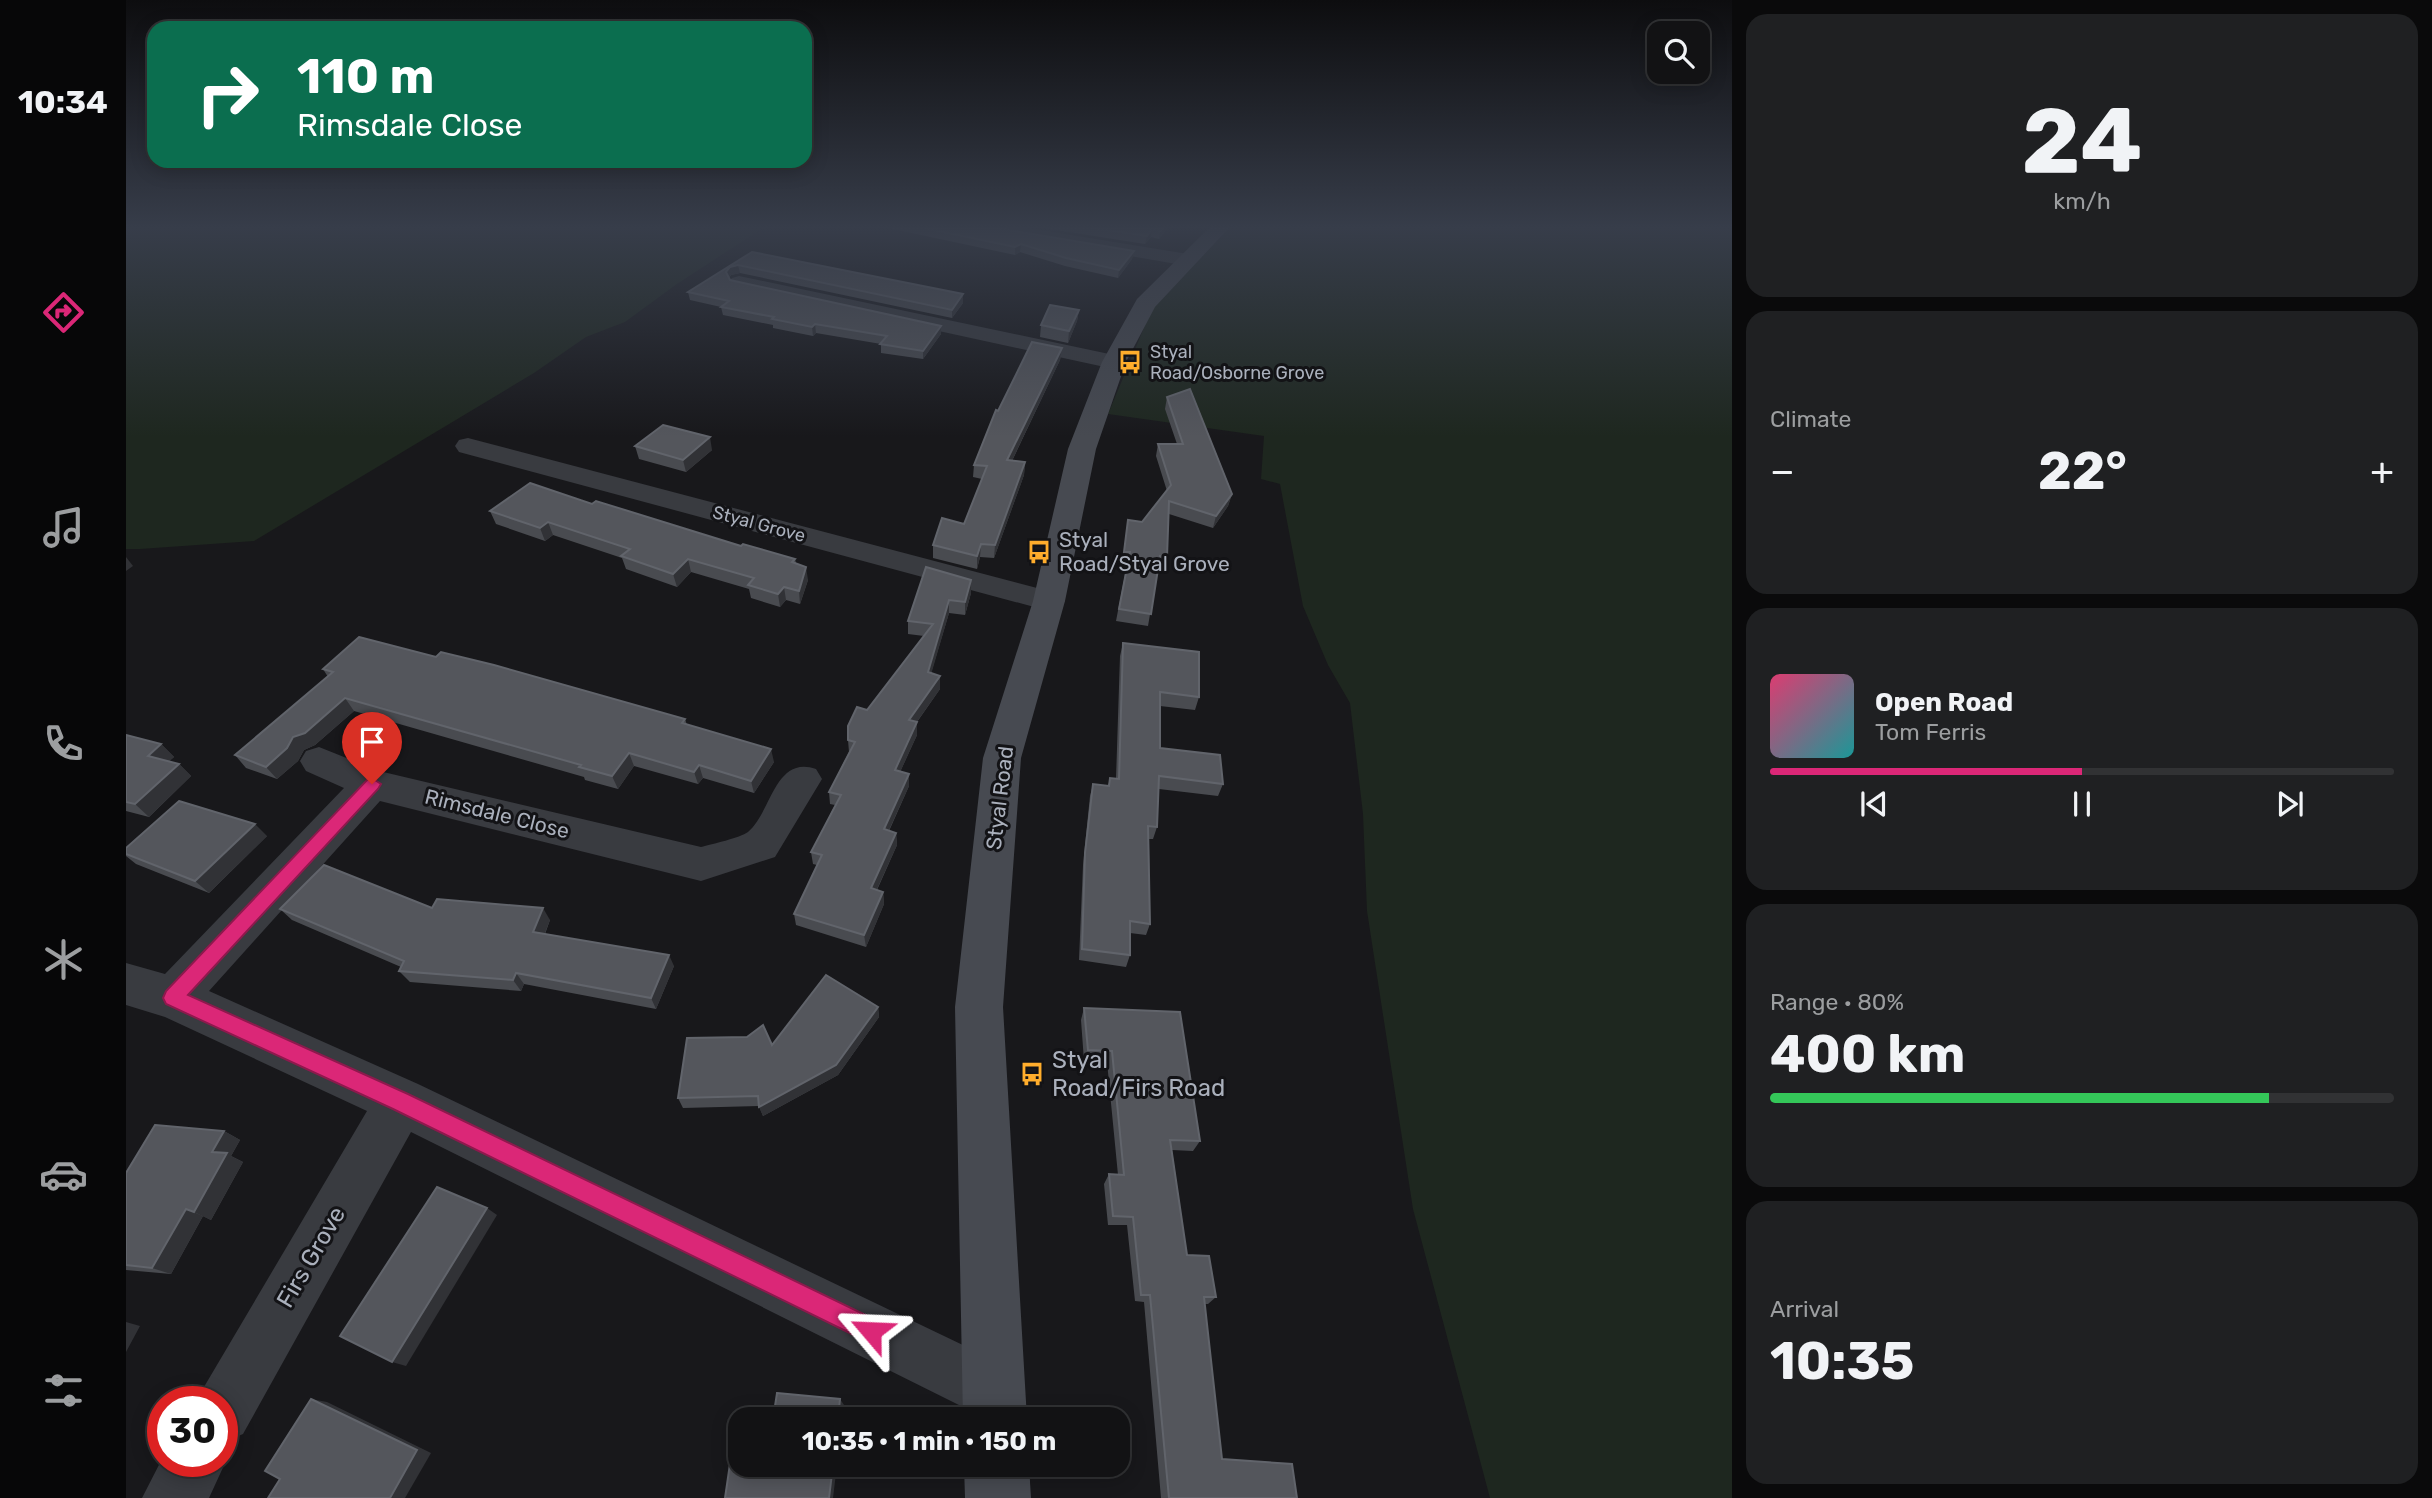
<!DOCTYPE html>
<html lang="en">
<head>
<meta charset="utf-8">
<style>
	:root { --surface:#121214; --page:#1f2022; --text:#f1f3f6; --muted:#9c9ea0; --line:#313234; --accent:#db2777 }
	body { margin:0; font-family:Rubik,sans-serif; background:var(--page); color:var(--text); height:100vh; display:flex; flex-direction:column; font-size:26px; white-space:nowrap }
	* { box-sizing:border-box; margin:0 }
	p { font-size:23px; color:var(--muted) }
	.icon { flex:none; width:38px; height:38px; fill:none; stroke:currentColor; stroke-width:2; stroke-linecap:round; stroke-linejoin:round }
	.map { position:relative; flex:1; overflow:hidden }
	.details { display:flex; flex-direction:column; gap:14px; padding:14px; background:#0a0a0b; width:700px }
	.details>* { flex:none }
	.top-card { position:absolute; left:21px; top:21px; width:665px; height:147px; border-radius:21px; box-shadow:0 4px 18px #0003,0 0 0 2px var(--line); background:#0b6e4f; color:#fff; overflow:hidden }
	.tools { position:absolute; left:1521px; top:21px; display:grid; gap:14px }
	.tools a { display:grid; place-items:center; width:63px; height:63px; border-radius:14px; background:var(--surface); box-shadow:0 4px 18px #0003,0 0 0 2px var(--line); font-size:35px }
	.speed { position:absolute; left:21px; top:1386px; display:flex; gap:14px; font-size:35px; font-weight:700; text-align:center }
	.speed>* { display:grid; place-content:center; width:91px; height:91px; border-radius:50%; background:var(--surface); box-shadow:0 4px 18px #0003,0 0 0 2px var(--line); line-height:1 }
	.speed .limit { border:10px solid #d22; background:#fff; color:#111 }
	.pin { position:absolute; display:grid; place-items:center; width:60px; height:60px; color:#fff; margin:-72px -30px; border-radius:50% 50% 50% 0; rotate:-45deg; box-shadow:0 0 7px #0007 }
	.pin .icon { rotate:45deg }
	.me { position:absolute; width:77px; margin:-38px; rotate:296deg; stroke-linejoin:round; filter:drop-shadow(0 0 5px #0008) }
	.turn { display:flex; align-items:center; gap:24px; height:147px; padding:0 35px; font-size:32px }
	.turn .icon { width:91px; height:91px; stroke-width:2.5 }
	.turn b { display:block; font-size:49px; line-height:60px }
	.big { font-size:52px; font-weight:700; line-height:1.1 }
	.details .tile { flex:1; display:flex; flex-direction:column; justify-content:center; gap:10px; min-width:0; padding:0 24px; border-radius:21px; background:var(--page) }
	.details .dial { align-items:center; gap:0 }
	.dial b { font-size:91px; line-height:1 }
	.song { display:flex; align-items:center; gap:21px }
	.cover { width:84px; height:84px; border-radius:10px; background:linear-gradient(135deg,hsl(340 70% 55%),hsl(180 70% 35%)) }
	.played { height:7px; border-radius:4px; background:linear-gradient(90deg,var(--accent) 50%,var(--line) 50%) }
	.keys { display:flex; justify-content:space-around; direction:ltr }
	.heat { display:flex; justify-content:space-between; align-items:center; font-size:38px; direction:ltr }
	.charge { height:10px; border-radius:5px; background:linear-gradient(90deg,#34c759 80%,var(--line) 0) }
	.trip { position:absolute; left:602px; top:1407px; width:402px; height:70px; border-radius:21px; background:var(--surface); box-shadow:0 4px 18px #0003,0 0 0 2px var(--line); font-weight:700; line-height:70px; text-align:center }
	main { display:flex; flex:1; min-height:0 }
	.tab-bar { display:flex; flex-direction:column; width:126px; justify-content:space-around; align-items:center; background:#070708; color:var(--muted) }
	.tab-bar .icon { width:49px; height:49px }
	.tab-bar .current { color:var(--accent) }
	.tab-bar b { font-size:32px; color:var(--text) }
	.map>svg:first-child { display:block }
	.green { fill:#1e271f }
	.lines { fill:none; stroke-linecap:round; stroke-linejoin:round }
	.street { fill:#393b40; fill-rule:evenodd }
	.secondary { fill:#474a51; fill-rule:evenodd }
	.wall { fill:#494b50 }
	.shaded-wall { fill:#313236 }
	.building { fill:#54565c; stroke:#61646b; stroke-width:2 }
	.route { fill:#db2777; stroke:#8e194d; stroke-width:2 }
	.labels { text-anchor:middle; stroke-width:6; stroke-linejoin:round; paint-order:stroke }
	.far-poi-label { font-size:18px; fill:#aab0bc; stroke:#131316; text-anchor:start }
	.far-street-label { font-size:18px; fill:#aab0bc; stroke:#131316 }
	.poi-label { font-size:21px; fill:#aab0bc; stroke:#131316; text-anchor:start }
	.street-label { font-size:21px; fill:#aab0bc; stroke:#131316 }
	.near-poi-label { font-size:24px; fill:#aab0bc; stroke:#131316; text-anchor:start }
	.near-street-label { font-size:24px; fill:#aab0bc; stroke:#131316 }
</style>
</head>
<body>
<main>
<nav class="tab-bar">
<b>10:34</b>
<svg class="icon current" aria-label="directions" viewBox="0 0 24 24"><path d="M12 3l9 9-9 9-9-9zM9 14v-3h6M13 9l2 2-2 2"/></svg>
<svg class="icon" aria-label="music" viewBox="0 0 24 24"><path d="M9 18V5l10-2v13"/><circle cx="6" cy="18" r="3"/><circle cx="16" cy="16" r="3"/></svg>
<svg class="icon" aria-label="phone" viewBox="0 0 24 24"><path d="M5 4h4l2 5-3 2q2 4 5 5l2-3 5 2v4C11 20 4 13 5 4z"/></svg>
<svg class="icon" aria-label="climate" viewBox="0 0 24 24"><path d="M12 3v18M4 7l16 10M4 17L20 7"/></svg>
<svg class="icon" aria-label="car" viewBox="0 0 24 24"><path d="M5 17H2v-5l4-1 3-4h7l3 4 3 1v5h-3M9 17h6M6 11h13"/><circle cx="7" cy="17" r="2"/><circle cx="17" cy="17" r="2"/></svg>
<svg class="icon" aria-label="filters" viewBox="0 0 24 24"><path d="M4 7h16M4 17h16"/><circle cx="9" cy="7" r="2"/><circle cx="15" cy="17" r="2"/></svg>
</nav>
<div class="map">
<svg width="1606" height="1498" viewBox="0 0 1606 1498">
	<rect width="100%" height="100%" fill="#18181b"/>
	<g class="green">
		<path d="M 0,228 L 637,228 L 551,284 L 499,322 L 460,337 L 408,373 L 128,541 L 14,549 L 0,549 Z"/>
		<path d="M 1103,228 L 1606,228 L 1606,1498 L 1364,1498 L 1287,1209 L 1241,911 L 1237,814 L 1224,703 L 1202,665 L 1177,606 L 1154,484 L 1135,479 L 1138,436 L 982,414 L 1025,311 Z"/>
	</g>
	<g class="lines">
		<g class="street">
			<path d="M 862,228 L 902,228 L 1062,254 L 1072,260 L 1062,266 L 871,233 Z"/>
			<path d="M 613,276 L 988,355 L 996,357 L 999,362 L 996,367 L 988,369 L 606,286 L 603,282 L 606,278 Z"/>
			<path d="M 342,438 L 934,594 L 939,601 L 934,608 L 923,611 L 333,452 L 329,446 L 333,440 Z"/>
			<path d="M 193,747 L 253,771 L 575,847 C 586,844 614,838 622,832 C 646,811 649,755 690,769 L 696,779 L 649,857 L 575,881 L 254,801 L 83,991 L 292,1084 L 889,1370 L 898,1391 L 889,1412 L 872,1419 L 847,1412 L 285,1132 L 117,1434 L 96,1443 L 96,1402 L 70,1402 L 75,1392 L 241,1111 L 39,1017 L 0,1005 L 0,963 L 39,974 L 218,788 L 180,771 L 174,761 L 180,751 Z"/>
			<path d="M 96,1452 L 100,1461 L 83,1498 L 16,1498 L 37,1457 L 37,1461 L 96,1461 Z"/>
		</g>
		<g class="secondary">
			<path d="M 1083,228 L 1103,228 L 1029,307 L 1000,362 L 970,449 L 939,601 L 895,758 L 877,1007 L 901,1419 L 837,1419 L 829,1007 L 857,758 L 907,601 L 942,449 L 976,362 L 1011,299 Z"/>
			<path d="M 838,1465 L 903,1465 L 905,1498 L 839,1498 Z"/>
		</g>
	</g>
	<g class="wall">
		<path d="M 762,228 L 871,228 L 1008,251 L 1006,259 L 992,278 L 939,266 L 894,252 L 889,255 Z"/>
		<path d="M 917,228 L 1042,228 L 1033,239 L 1025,237 L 1019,244 Z"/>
		<path d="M 626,252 L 837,294 L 837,303 L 826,318 L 614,273 L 605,275 L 603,278 L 604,280 L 815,334 L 797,359 L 755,353 L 755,344 L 690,333 L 687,336 L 647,328 L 647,325 L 597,315 L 595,307 L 564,300 L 562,292 Z"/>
		<path d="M 953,310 L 951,321 L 942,343 L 914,337 L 915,325 Z"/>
		<path d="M 936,348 L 934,360 L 886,461 L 899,462 L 898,475 L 868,558 L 854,557 L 851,569 L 807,558 L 807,545 L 838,524 L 856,479 L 847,477 L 848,465 L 872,411 Z"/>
		<path d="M 1041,397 L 1106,494 L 1102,506 L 1087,528 L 1043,514 L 1041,557 L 1038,569 L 1032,568 L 1022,626 L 990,621 L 1001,564 L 996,564 L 1002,520 L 1016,522 L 1041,491 L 1030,456 L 1032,444 L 1051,444 L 1039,409 Z"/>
		<path d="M 509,446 L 586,450 L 560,472 L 513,459 Z"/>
		<path d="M 466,504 L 615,546 L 669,559 L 670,563 L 682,580 L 674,604 L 660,600 L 654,607 L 625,598 L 623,589 L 565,572 L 551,587 L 500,569 L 496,558 L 427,535 L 419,541 L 370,524 L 364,511 Z"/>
		<path d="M 800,567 L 845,593 L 839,615 L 823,613 L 805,673 L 814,676 L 814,689 L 791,722 L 791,735 L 774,772 L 783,774 L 783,786 L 763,831 L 770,833 L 771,845 L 751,890 L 757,892 L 758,904 L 740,947 L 670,925 L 668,914 L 691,865 L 687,864 L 685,852 L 709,805 L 704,804 L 703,792 L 723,752 L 722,740 L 741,710 L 798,636 L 782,634 L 782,621 Z"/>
		<path d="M 997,643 L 1073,697 L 1069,710 L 1034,706 L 1034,748 L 1097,784 L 1092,796 L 1033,789 L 1031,827 L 1027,839 L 1023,839 L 1024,924 L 1020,935 L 1004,933 L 1004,955 L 1000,967 L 953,960 L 957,865 L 964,796 L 967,784 L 982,786 L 984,778 L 990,779 L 994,656 Z"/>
		<path d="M 310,657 L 559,719 L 561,725 L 648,762 L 628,793 L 577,778 L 572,784 L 508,766 L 492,789 L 459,780 L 458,777 L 228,711 L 189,745 L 178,750 L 172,761 L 151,779 L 120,768 L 109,755 L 202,677 L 197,669 Z"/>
		<path d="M 0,735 L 35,744 L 48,757 L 43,761 L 53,764 L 65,776 L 23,817 L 0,811 Z"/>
		<path d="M 141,836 L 83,893 L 10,864 L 0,856 L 0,848 Z"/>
		<path d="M 306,908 L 424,920 L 419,934 L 548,966 L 530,1009 L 398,984 L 395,991 L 284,982 L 273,971 L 275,967 L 166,920 L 154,909 Z"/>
		<path d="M 752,1007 L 753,1017 L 712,1075 L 637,1116 L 633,1106 L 557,1108 L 552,1098 L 646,1045 Z"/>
		<path d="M 958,1008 L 1074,1141 L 1067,1151 L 1046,1150 L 1061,1255 L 1090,1297 L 1082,1304 L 1079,1304 L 1096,1459 L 1171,1498 L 1035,1498 L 1018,1302 L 1009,1301 L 1001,1225 L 982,1225 L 978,1184 L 983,1174 L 992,1175 L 981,1062 L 958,1061 L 955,1020 Z"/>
		<path d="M 98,1131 L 114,1140 L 105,1156 L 117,1162 L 85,1220 L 77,1216 L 45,1274 L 0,1270 L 0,1173 Z"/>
	</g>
	<g class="shaded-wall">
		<path d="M 1037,228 L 1042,228 L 1033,239 L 1034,231 Z"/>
		<path d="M 1026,229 L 1025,237 L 1019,244 L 1021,236 Z"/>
		<path d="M 895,244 L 894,252 L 889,255 L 889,247 Z"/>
		<path d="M 1008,251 L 1006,259 L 992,278 L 993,270 Z"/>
		<path d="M 612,265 L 614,273 L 605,275 L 601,280 L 600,272 L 604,267 Z"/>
		<path d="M 837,294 L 837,303 L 826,318 L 826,310 Z"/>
		<path d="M 953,310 L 951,321 L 942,343 L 943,331 Z"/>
		<path d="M 689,324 L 690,333 L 687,336 L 686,327 Z"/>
		<path d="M 815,326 L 815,334 L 797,359 L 797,351 Z"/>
		<path d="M 936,348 L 934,360 L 880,473 L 881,460 Z"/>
		<path d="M 584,437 L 586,450 L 560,472 L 557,460 Z"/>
		<path d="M 899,462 L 898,475 L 868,558 L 869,545 Z"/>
		<path d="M 1106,494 L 1102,506 L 1087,528 L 1090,516 Z"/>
		<path d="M 422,522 L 427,535 L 419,541 L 414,528 Z"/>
		<path d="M 855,544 L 854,557 L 851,569 L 851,556 Z"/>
		<path d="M 0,557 L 7,566 L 0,571 Z"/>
		<path d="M 562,559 L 565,572 L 551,587 L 547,574 Z"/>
		<path d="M 680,567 L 682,580 L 674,604 L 673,591 Z"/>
		<path d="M 845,580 L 845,593 L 839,615 L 839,602 Z"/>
		<path d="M 658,587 L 660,600 L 654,607 L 652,594 Z"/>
		<path d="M 823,600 L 823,613 L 802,685 L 802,672 Z"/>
		<path d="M 814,676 L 814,689 L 783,733 L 783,720 Z"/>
		<path d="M 219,698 L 228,711 L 189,745 L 178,750 L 172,761 L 151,779 L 140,767 L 167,737 Z"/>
		<path d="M 791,722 L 791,735 L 769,783 L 769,770 Z"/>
		<path d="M 35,744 L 48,757 L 35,769 L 22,756 Z"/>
		<path d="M 645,749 L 648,762 L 628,793 L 625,781 Z"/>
		<path d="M 503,753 L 508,766 L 492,789 L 486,776 Z"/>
		<path d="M 53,764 L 65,776 L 23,817 L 9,804 Z"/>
		<path d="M 573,765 L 577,778 L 572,784 L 568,772 Z"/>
		<path d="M 783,774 L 783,786 L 758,841 L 758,829 Z"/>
		<path d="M 129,824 L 141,836 L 83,893 L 69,881 Z"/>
		<path d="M 770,833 L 771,845 L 746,900 L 745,888 Z"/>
		<path d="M 757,892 L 758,904 L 740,947 L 738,935 Z"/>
		<path d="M 417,908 L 424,920 L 415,943 L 407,932 Z"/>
		<path d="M 543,955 L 548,966 L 530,1009 L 525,998 Z"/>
		<path d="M 390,973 L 398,984 L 395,991 L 387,980 Z"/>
		<path d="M 752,1007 L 753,1017 L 712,1075 L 637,1116 L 633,1107 Z"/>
		<path d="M 98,1131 L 114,1140 L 105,1156 L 117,1162 L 85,1220 L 68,1212 L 86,1152 Z"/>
		<path d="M 361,1208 L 371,1215 L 280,1366 L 266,1362 Z"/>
		<path d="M 60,1209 L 77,1216 L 45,1274 L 26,1268 Z"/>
		<path d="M 0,1322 L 14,1326 L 0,1352 Z"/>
		<path d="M 185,1399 L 201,1402 L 305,1453 L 279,1498 L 264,1498 Z"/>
		<path d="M 714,1399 L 718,1405 L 716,1419 L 712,1419 Z"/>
		<path d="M 707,1465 L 711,1465 L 707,1498 L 703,1498 Z"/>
	</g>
	<g class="building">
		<path d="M 798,228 L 871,228 L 1008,251 L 993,270 L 940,258 L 895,244 L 889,247 Z"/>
		<path d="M 967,228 L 1037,228 L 1034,231 L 1026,229 L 1021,236 Z"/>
		<path d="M 626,252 L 837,294 L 826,310 L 612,265 L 604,267 L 600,272 L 604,280 L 815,326 L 797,351 L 754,344 L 761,336 L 689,324 L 686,327 L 646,319 L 648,317 L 595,307 L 603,301 L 562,292 Z"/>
		<path d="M 924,305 L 953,310 L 943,331 L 915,325 Z"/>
		<path d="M 906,342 L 936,348 L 881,460 L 899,462 L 869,545 L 855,544 L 851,556 L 807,545 L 816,518 L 838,524 L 861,466 L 848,465 L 870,410 L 872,411 Z"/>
		<path d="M 1064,389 L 1106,494 L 1090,516 L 1043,501 L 1041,557 L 1034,556 L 1025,614 L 993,609 L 1004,552 L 998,552 L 1002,520 L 1016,522 L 1045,485 L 1032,444 L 1057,444 L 1041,397 Z"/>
		<path d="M 537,425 L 584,437 L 557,460 L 509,446 Z"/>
		<path d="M 404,483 L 466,504 L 470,501 L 615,546 L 617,544 L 669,559 L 666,562 L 680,567 L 673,591 L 658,587 L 652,594 L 622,585 L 628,578 L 562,559 L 547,574 L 495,556 L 504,549 L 422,522 L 414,528 L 364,511 Z"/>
		<path d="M 800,567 L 845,580 L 839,602 L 823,600 L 802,672 L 814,676 L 783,720 L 791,722 L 769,770 L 783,774 L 758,829 L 770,833 L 745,888 L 757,892 L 738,935 L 668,914 L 696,855 L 685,852 L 715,795 L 703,792 L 729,742 L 722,740 L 722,726 L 731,707 L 741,710 L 807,624 L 782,621 Z"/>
		<path d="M 233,637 L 310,657 L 315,652 L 368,665 L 559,719 L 556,723 L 645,749 L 625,781 L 573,765 L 568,772 L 503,753 L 486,776 L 453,767 L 455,765 L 219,698 L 179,733 L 167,737 L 161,748 L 140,767 L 109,755 L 207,672 L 197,669 Z"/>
		<path d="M 997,643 L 1073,652 L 1073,697 L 1034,692 L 1034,748 L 1094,755 L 1097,784 L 1033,776 L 1031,827 L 1022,826 L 1024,924 L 1004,921 L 1004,955 L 956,949 L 959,853 L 967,784 L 983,786 L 984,778 L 993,779 Z"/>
		<path d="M 0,735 L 35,744 L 22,756 L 53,764 L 9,804 L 0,802 Z"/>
		<path d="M 53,801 L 129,824 L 69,881 L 0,854 L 0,848 Z"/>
		<path d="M 198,865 L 306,908 L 311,899 L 417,908 L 407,932 L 543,955 L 525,998 L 390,973 L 387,980 L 273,971 L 278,961 L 154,909 Z"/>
		<path d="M 700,975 L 752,1007 L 710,1065 L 633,1107 L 632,1096 L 552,1098 L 561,1038 L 621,1037 L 637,1025 L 646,1045 Z"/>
		<path d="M 958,1008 L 1054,1012 L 1074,1141 L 1044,1140 L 1061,1255 L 1083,1256 L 1090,1297 L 1078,1297 L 1096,1459 L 1166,1464 L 1171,1498 L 1043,1498 L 1024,1295 L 1015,1295 L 1007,1217 L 987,1216 L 983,1174 L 998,1175 L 986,1051 L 962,1050 Z"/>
		<path d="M 29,1125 L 98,1131 L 86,1152 L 101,1153 L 68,1212 L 60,1209 L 26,1268 L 0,1265 L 0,1173 Z"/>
		<path d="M 311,1187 L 361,1208 L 266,1362 L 214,1336 Z"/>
		<path d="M 651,1393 L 714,1399 L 712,1419 L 647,1419 Z"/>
		<path d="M 185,1399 L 291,1450 L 264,1498 L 142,1498 L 154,1479 L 139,1471 Z"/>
		<path d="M 606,1450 L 614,1451 L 614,1465 L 707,1465 L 703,1498 L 599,1498 Z"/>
	</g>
	<linearGradient id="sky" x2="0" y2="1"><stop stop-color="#0d0d0f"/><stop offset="0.52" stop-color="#373d4a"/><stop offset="1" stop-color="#373d4a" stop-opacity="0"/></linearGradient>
	<rect width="1606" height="437" fill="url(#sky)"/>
	<path class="route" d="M 246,778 L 255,784 L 252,789 L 62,995 L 282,1094 L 754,1322 L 757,1331 L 754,1339 L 745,1343 L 736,1339 L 267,1109 L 40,1004 L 37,998 L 40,991 L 241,780 Z"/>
	<defs>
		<g id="bus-bare" transform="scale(1.89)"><path d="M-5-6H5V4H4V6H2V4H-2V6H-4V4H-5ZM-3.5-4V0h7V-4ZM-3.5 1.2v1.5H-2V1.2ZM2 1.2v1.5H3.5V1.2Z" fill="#ffad2c" stroke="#131316" stroke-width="2.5" paint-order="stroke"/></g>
	</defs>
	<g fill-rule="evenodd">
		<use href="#bus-bare" x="1004" y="362"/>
		<use href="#bus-bare" x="913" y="552"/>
		<use href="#bus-bare" x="906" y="1074"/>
	</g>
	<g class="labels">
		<g class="far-poi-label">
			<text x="1024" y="358">Styal<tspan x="1024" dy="21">Road/Osborne Grove</tspan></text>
		</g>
		<g class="far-street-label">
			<text transform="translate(633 524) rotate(15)" y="6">Styal Grove</text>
		</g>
		<g class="poi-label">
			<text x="933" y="547">Styal<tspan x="933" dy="24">Road/Styal Grove</tspan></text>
		</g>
		<g class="street-label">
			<text transform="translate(874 798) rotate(-83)" y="7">Styal Road</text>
			<text transform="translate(371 814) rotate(14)" y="7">Rimsdale Close</text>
		</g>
		<g class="near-poi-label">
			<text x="926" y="1068">Styal<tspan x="926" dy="28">Road/Firs Road</tspan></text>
		</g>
		<g class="near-street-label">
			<text transform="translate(185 1257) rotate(-60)" y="8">Firs Grove</text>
		</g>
	</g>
</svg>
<div class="tools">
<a><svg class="icon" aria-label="search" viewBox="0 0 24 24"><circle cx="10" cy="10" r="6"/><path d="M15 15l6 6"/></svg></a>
</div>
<div class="speed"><div class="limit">30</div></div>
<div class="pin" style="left:246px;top:784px;background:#d93025"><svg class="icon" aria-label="arrive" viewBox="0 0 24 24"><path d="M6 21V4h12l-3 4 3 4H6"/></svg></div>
<svg class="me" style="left:745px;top:1331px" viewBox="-20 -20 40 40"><path d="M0-17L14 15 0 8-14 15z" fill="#db2777" stroke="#fff" stroke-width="4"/></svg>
<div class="trip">10:35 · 1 min · 150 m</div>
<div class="top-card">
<div class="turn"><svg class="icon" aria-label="right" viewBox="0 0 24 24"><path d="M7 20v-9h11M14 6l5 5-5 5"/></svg><div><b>110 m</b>Rimsdale Close</div></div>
</div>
</div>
<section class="details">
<div class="tile dial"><b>24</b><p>km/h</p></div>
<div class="tile"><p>Climate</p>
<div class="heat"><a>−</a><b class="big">22°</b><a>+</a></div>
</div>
<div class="tile">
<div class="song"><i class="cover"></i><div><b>Open Road</b><p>Tom Ferris</p></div></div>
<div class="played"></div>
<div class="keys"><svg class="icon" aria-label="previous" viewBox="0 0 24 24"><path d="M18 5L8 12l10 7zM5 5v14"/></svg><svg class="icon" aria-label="pause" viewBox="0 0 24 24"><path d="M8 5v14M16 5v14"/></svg><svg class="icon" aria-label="next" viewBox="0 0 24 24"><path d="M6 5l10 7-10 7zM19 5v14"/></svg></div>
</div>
<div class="tile"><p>Range · 80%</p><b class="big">400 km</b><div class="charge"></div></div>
<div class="tile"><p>Arrival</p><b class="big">10:35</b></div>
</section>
</main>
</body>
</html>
